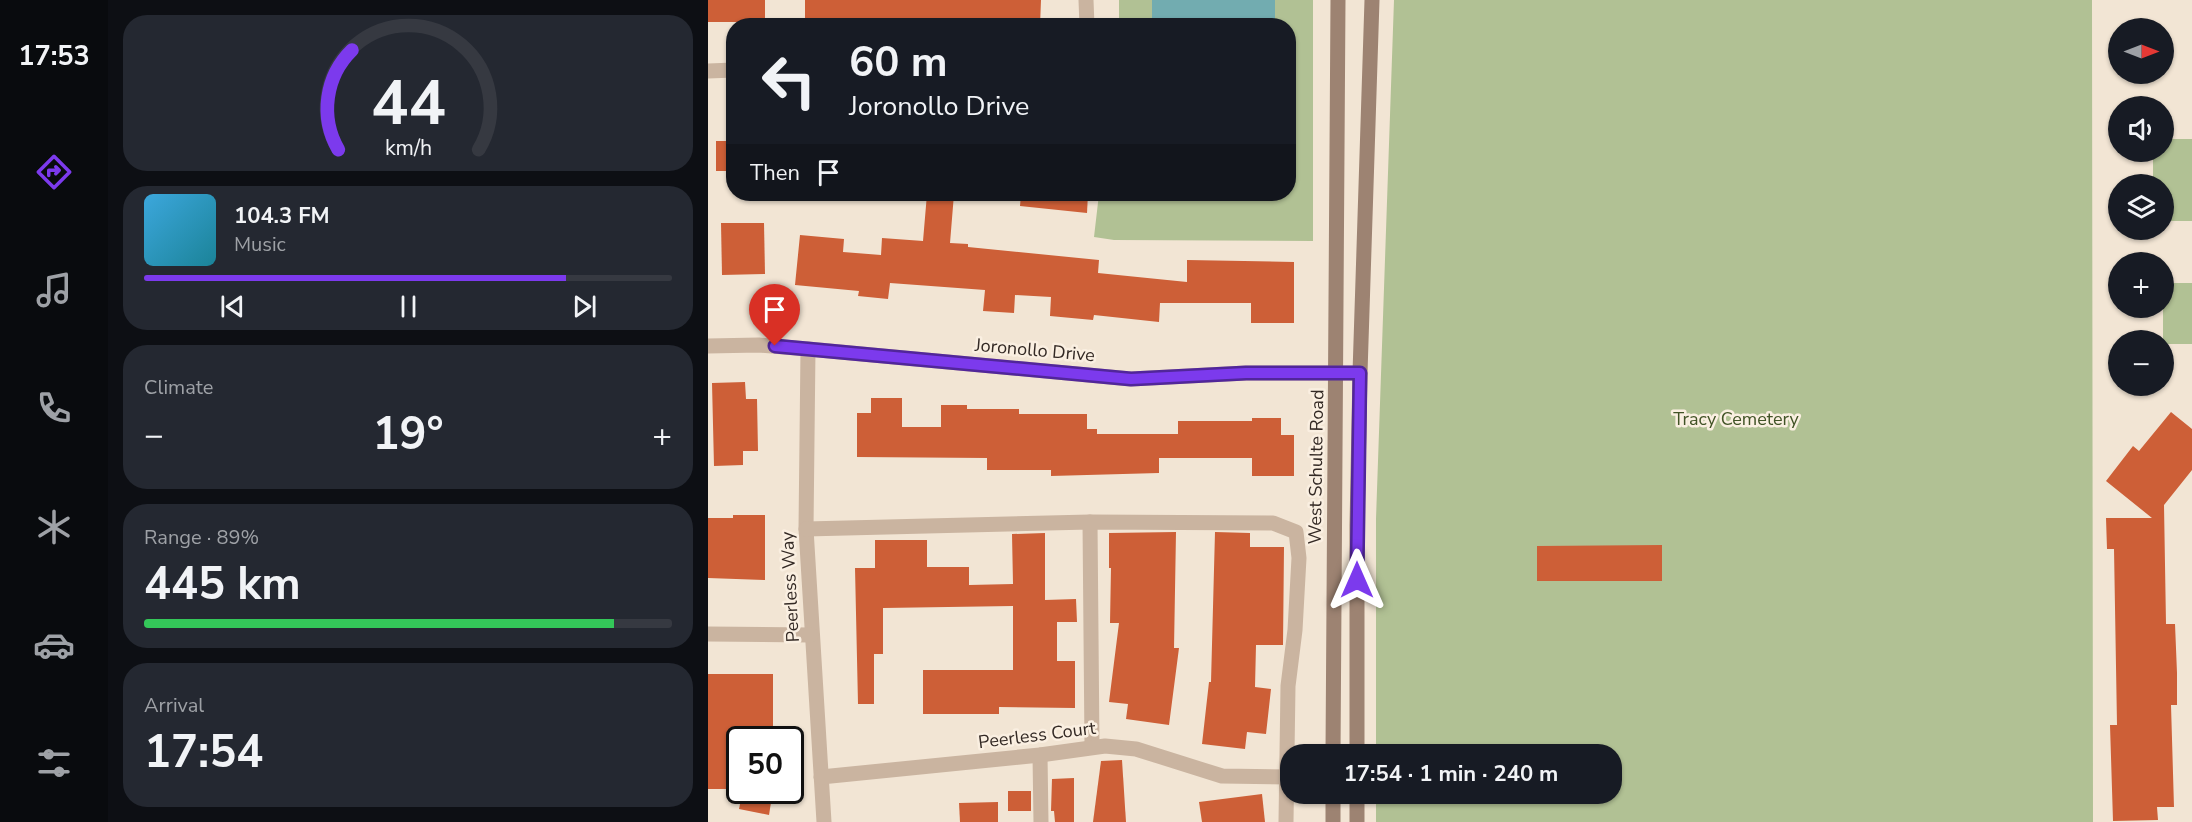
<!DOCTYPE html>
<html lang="en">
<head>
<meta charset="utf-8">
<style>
	:root { --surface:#171b24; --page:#242831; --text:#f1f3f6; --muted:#9ea1a6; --line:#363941; --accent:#7c3aed }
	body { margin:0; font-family:"Nunito Sans",sans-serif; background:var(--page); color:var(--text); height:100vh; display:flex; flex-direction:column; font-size:22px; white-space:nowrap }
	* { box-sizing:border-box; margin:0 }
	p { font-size:20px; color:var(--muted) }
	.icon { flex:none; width:33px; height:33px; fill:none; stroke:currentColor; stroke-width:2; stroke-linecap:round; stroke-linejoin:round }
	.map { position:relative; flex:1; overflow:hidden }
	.details { display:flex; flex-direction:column; gap:15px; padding:15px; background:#0d0f14; width:600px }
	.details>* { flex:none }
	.hud { position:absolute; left:18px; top:18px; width:570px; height:183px; border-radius:24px; box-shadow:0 2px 4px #0004; background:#171b24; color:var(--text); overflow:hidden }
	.needle { width:39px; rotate:90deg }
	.buttons { position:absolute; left:1400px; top:18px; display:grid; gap:12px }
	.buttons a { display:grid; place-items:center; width:66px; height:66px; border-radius:50%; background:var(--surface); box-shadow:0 2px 4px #0004; font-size:30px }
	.speed { position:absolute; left:18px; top:726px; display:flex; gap:12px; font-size:30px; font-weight:700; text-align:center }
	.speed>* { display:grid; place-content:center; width:78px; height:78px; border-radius:50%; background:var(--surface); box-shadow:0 2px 4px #0004; line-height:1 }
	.speed .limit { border:3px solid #111; border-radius:9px; background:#fff; color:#111 }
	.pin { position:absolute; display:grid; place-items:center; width:51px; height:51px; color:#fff; margin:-62px -26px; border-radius:50% 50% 50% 0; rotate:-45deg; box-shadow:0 0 6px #0007 }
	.pin .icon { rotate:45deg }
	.me { position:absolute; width:66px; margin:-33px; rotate:0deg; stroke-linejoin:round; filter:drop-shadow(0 0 4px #0008) }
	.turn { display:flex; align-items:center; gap:21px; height:126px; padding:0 24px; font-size:27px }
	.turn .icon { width:78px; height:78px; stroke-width:2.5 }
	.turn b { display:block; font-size:42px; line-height:51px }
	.then { display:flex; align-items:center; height:57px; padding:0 24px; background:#0003; gap:12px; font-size:22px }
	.big { font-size:45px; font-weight:700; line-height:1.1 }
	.details .widget { flex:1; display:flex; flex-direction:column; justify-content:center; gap:9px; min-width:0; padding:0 21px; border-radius:24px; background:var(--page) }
	.details .dial { align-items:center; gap:0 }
	.dial svg { height:156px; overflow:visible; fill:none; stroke:var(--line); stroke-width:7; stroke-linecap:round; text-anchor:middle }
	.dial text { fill:var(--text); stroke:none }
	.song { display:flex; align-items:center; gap:18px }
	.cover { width:72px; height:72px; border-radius:9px; background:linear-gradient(135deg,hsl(200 70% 55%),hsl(190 70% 35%)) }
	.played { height:6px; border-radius:3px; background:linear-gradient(90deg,var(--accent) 80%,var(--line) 80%) }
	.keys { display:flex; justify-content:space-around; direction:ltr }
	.heat { display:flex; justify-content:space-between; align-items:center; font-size:33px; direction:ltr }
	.charge { height:9px; border-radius:4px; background:linear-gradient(90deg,#34c759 89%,var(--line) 0) }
	.trip { position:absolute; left:572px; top:744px; width:342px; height:60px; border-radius:24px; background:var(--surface); box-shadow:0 2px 4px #0004; font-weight:700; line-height:60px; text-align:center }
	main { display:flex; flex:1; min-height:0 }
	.dock { display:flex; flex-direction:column; width:108px; justify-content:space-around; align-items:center; background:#090b0e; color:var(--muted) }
	.dock .icon { width:42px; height:42px }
	.dock .on { color:var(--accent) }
	.dock b { font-size:27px; color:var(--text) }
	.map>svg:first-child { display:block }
	.green { fill:#b1c194 }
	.water { fill:#72acb0 }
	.building { fill:#cd5f37 }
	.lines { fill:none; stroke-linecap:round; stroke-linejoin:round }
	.minor { stroke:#cab4a0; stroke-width:15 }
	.secondary { stroke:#9d8372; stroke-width:15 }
	.route-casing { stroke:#51269a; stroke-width:15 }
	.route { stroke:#7c3aed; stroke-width:10 }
	.labels { text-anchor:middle; stroke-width:5; stroke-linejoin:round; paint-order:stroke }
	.street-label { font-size:18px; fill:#332924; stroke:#faefe1 }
	.park-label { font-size:18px; fill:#415326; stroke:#faefe1 }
</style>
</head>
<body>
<main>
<nav class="dock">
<b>17:53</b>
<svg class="icon on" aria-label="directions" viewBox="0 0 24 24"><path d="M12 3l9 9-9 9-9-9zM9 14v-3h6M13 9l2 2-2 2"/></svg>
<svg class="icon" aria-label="music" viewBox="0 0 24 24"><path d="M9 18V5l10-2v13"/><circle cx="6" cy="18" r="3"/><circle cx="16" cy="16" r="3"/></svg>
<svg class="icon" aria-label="phone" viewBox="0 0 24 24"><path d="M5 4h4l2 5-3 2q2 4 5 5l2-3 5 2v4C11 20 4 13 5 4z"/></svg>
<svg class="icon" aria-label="climate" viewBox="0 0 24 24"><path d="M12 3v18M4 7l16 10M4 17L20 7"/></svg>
<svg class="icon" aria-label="car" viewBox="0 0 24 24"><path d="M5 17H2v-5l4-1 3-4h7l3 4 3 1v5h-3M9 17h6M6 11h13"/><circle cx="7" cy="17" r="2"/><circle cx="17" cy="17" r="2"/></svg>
<svg class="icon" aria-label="filters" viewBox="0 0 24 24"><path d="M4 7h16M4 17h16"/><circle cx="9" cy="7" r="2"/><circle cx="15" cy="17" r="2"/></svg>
</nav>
<section class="details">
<div class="widget dial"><svg viewBox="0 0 100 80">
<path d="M14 69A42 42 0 1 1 86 69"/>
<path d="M14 69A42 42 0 0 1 21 18" stroke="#7c3aed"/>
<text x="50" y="56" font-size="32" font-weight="700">44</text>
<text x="50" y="72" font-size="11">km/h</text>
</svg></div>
<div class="widget">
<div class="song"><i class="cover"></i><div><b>104.3 FM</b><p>Music</p></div></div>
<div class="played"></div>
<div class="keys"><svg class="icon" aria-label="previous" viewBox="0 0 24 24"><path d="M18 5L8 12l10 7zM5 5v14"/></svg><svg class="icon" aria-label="pause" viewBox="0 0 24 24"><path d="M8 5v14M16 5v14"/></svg><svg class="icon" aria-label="next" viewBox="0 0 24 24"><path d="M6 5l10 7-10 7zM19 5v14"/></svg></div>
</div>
<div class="widget"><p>Climate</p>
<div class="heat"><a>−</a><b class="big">19°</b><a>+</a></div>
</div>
<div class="widget"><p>Range · 89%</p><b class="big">445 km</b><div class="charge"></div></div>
<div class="widget"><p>Arrival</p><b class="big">17:54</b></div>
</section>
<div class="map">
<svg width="1484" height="822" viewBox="0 0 1484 822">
	<rect width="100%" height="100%" fill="#f2e5d4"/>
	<g class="green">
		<path d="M 411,0 L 605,0 L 605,241 L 406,240 L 386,237 L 391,194 L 580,194 L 580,26 L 411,25 Z"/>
		<path d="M 686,0 L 1384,0 L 1385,822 L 668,822 L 668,794 L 903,794 L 903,754 L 668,754 L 668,519 Z"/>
		<path d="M 1455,139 L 1484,139 L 1484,221 L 1455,221 L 1455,184 L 1445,184 L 1445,152 L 1455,152 Z"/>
		<rect x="1455" y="283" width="29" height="61"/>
	</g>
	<rect class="water" x="444" y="0" width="123" height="25"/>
	<g class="building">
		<rect x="0" y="0" width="57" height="22"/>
		<path d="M 97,0 L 333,0 L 332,26 L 242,26 L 242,19 L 203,19 L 202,26 L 97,26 Z"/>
		<rect x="8" y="141" width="18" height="30"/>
		<path d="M 219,194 L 246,194 L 242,243 L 260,244 L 260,247 L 391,260 L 390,273 L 479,282 L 479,260 L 586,262 L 586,323 L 543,323 L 543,303 L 452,303 L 451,322 L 386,315 L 385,320 L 342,316 L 343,297 L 307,295 L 306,313 L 275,311 L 277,290 L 182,283 L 180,299 L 150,296 L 151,291 L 87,285 L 92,235 L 136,239 L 135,252 L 173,255 L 174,238 L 215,241 Z"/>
		<path d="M 313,194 L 380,194 L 379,213 L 312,206 Z"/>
		<path d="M 13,223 L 56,223 L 57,274 L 14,275 Z"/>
		<path d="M 37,382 L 38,399 L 49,399 L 50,451 L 35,451 L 35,465 L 6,466 L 4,383 Z"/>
		<path d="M 163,398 L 194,398 L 194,427 L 233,427 L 233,405 L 259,405 L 259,409 L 311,409 L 311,414 L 379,414 L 379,429 L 389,429 L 389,434 L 470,434 L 470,421 L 544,421 L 544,418 L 573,418 L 573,435 L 586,435 L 586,476 L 544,476 L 544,458 L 451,458 L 451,473 L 343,476 L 343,470 L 279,470 L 279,458 L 149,457 L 149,413 L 163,413 Z"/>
		<path d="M 1463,412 L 1484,429 L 1484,470 L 1456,505 L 1458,624 L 1467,624 L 1469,673 L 1469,705 L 1463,705 L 1466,807 L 1449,807 L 1450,820 L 1405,821 L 1402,725 L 1409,725 L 1406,549 L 1399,549 L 1398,518 L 1444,518 L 1398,481 L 1425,446 L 1431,451 Z"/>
		<path d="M 25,515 L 57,515 L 57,580 L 0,578 L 0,518 L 25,518 Z"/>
		<path d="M 468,532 L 466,648 L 471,648 L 461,725 L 418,719 L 420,704 L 401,702 L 411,623 L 402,623 L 403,568 L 401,568 L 401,533 Z"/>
		<path d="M 507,532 L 542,533 L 542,547 L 576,547 L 575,645 L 548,645 L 547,687 L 563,689 L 558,734 L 539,732 L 537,749 L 494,744 L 501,682 L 503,682 Z"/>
		<path d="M 337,533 L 337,600 L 368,599 L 369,622 L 349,622 L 349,661 L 367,661 L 367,708 L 291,707 L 291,714 L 215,714 L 215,670 L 305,670 L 305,606 L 175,608 L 175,654 L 166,654 L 166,704 L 150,704 L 147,568 L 167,568 L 167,540 L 219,540 L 219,567 L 261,567 L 261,585 L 305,584 L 304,534 Z"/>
		<path d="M 954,545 L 954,581 L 829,581 L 829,546 Z"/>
		<path d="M 0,674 L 65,674 L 65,735 L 28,735 L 28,789 L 0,789 Z"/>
		<path d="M 414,760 L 418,822 L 385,822 L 393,761 Z"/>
		<path d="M 366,778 L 366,822 L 347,822 L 346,811 L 343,811 L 344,779 Z"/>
		<path d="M 35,790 L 65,790 L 61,815 L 31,809 Z"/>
		<rect x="300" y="791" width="23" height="20"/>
		<path d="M 554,794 L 557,822 L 494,822 L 491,802 Z"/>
		<path d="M 290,802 L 290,822 L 252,822 L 251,803 Z"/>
	</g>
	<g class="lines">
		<g class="minor">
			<path d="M 378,0 L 379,26"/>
			<path d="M 0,71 L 26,70"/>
			<path d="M 0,346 L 51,345 L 100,349 L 423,379 L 538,373 L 652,373"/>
			<path d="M 100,349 L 98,529 L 116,822"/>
			<path d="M 382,522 L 384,747"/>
			<path d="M 98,529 L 382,522 L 565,523 L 588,532 L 591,558 L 587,630 L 580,686 L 578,822"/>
			<path d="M 0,634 L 103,635"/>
			<path d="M 332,755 L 333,822"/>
			<path d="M 113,777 L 332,755 L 397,746 L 428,749 L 514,776 L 582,777"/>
		</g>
		<g class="secondary">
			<path d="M 625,754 L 630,0"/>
			<path d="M 649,754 L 649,526 L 652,373 L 664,0"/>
			<path d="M 625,794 L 625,822"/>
			<path d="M 649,794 L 649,822"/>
		</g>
	</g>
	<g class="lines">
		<g class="route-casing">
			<path id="route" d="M 67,346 L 423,379 L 538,373 L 652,373 L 649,580"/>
		</g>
		<use href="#route" class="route"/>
	</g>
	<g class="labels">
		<g class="street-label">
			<text transform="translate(327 350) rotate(5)" y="6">Joronollo Drive</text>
			<text transform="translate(608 467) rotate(-89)" y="6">West Schulte Road</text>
			<text transform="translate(82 587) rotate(-93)" y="6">Peerless Way</text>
			<text transform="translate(329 735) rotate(-7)" y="6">Peerless Court</text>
		</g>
		<g class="park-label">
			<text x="1028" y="425">Tracy Cemetery</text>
		</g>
	</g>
</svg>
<div class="buttons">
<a><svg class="needle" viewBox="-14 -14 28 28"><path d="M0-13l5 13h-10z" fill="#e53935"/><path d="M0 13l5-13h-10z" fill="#9ea1a6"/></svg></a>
<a><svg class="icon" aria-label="sound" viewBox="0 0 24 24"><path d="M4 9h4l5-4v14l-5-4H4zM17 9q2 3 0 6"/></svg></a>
<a><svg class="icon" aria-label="layers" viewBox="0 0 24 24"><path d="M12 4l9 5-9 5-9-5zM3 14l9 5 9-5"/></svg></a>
<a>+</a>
<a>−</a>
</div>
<div class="speed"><div class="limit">50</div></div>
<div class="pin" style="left:67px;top:346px;background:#d93025"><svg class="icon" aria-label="arrive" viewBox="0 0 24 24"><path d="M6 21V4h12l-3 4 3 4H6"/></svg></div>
<svg class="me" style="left:649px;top:580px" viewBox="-20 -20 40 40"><path d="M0-17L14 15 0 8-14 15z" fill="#7c3aed" stroke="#fff" stroke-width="4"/></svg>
<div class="trip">17:54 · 1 min · 240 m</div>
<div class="hud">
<div class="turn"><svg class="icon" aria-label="left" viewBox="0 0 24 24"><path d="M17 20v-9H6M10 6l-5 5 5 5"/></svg><div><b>60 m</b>Joronollo Drive</div></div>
<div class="then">Then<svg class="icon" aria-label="arrive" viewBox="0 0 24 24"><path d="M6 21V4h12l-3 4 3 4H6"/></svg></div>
</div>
</div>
</main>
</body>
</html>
